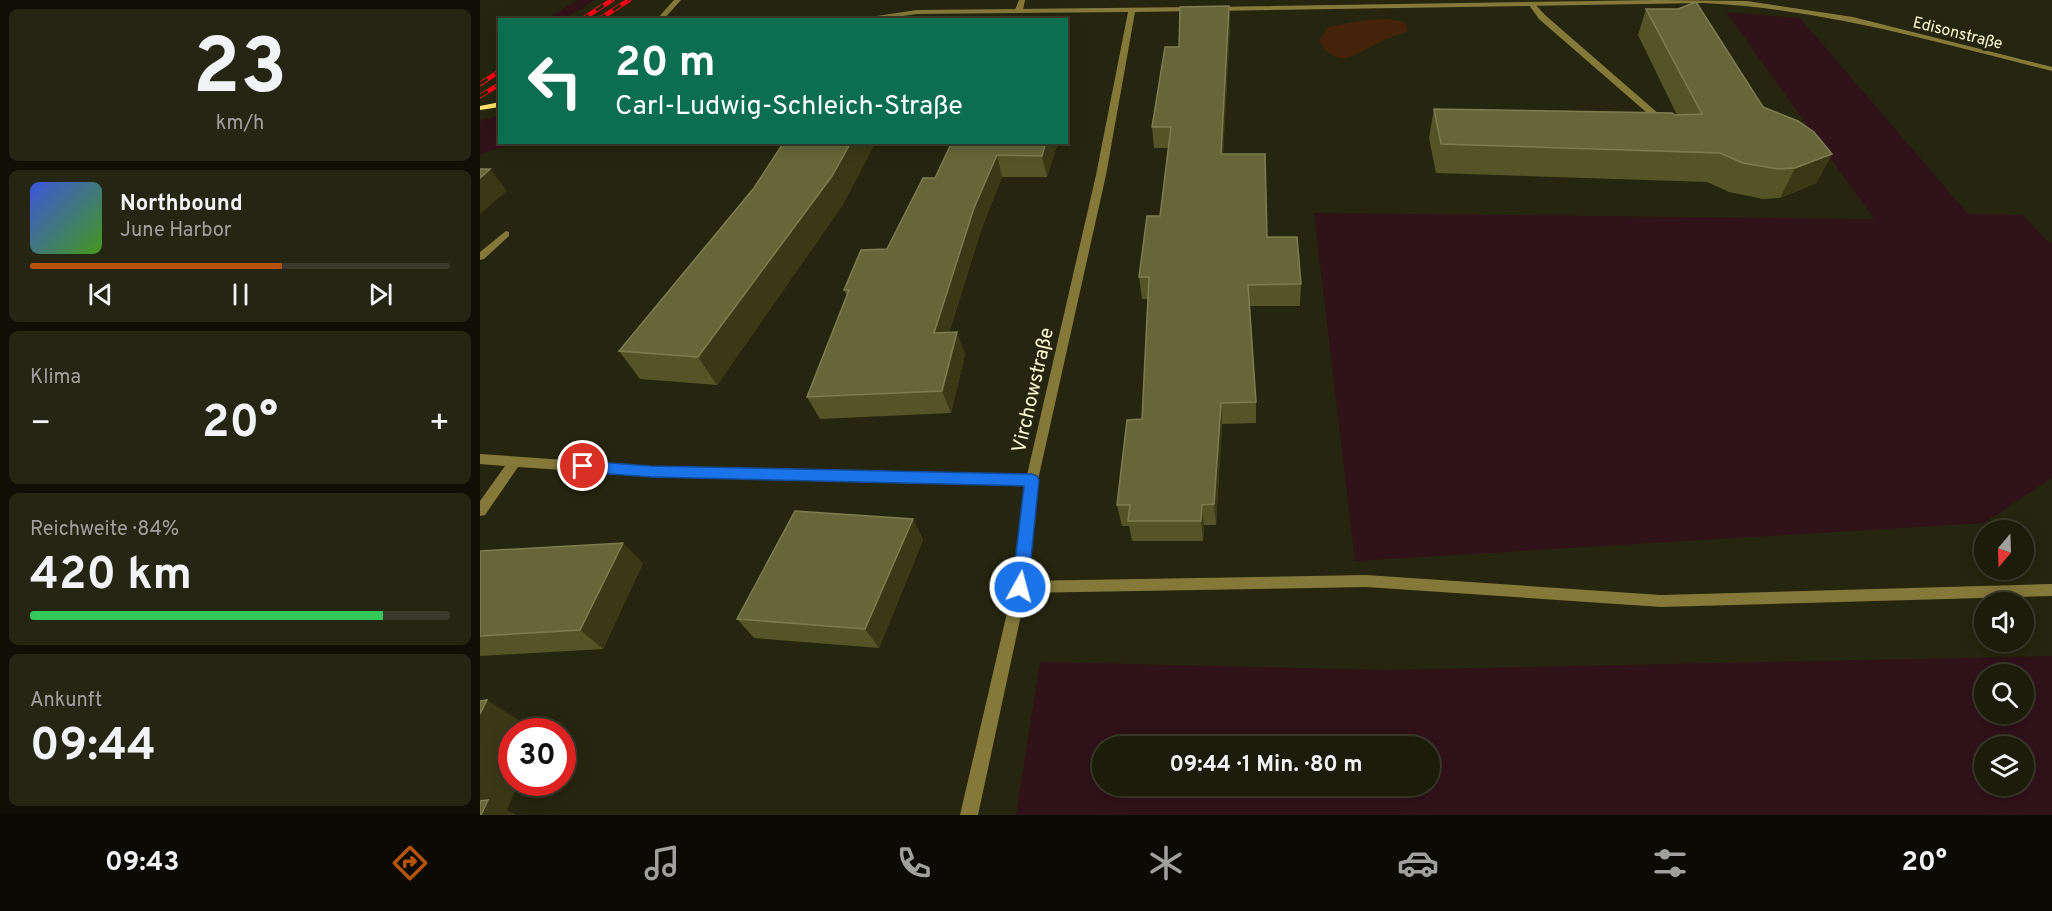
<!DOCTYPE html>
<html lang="de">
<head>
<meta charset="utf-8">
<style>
	:root { --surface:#1c1c0b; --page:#252514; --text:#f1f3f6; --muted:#a0a19d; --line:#3a3a2c; --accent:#b45309 }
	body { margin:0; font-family:Overpass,sans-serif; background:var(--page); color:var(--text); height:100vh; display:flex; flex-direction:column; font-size:22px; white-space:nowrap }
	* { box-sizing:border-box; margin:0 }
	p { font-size:20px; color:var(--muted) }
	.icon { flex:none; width:33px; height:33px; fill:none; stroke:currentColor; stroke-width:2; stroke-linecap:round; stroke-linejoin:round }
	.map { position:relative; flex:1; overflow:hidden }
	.drawer { display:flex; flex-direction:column; gap:9px; padding:9px; background:#0f0f06; width:480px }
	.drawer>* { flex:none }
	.banner { position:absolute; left:18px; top:18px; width:570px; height:126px; border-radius:0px; box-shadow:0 3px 15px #0003,0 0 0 2px var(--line); background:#0b6e4f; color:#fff; overflow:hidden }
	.needle { width:39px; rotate:199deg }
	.tools { position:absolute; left:1494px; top:520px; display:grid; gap:12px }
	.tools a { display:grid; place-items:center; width:60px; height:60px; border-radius:50%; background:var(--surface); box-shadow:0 3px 15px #0003,0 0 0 2px var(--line); font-size:30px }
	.speed { position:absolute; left:18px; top:718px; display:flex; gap:12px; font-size:30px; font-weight:700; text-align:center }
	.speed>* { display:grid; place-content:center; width:78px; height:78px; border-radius:50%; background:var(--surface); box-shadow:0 3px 15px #0003,0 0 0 2px var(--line); line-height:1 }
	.speed .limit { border:9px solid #d22; background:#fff; color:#111 }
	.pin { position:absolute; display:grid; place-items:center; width:51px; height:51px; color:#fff; margin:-26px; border:3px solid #fff; border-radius:50%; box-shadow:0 2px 6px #0007 }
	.me { position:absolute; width:66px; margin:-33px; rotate:7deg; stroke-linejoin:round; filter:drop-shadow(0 0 4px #0008) }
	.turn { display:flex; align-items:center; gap:21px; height:126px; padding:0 18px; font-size:27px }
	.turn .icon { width:78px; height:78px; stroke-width:2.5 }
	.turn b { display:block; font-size:42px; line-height:51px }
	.big { font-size:45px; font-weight:700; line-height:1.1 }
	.drawer .widget { flex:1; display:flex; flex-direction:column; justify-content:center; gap:9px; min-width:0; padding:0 21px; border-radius:9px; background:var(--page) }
	.drawer .dial { align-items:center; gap:0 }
	.dial b { font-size:78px; line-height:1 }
	.song { display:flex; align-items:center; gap:18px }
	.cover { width:72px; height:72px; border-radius:9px; background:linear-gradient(135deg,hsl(230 70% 55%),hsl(100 70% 35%)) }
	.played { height:6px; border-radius:3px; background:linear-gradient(90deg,var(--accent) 60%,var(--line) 60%) }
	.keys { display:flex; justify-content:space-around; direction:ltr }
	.heat { display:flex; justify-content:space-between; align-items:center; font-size:33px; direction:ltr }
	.charge { height:9px; border-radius:4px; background:linear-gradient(90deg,#34c759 84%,var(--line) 0) }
	.trip { position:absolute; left:612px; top:736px; width:348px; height:60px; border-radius:30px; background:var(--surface); box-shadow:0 3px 15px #0003,0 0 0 2px var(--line); font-weight:700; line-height:60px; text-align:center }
	.dock { display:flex; height:96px; justify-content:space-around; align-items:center; background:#0b0b04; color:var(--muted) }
	.dock .icon { width:42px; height:42px }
	.dock .active { color:var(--accent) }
	.dock b { font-size:27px; color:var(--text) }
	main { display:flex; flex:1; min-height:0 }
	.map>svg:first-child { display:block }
	.green { fill:#301219; fill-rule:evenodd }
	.water { fill:#44230a }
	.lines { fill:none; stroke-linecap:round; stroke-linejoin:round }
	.lane { fill:#85793a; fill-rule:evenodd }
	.street { fill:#85793a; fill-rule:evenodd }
	.secondary { fill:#ffe56b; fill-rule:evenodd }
	.rail-casing { stroke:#ff0019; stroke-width:4.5 }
	.rail { stroke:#26250f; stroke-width:3; stroke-dasharray:9; stroke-linecap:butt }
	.wall { fill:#545428 }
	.shaded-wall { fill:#3a3916 }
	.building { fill:#66663a; stroke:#7e7d52; stroke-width:1.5 }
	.route { fill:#1a73e8; stroke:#114b97; stroke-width:1.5 }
	.labels { text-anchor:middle; stroke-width:6; stroke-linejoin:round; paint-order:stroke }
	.far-street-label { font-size:16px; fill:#fffbd4; stroke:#26250f }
	.street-label { font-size:20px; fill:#fffbd4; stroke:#26250f }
</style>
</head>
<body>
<main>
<section class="drawer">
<div class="widget dial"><b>23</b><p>km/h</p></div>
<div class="widget">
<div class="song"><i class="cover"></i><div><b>Northbound</b><p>June Harbor</p></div></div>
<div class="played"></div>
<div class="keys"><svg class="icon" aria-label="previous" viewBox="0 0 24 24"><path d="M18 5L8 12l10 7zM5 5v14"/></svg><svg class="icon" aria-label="pause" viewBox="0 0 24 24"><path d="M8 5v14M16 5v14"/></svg><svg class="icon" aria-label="next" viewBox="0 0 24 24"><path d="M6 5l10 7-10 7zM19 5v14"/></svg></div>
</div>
<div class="widget"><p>Klima</p>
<div class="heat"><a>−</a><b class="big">20°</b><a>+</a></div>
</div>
<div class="widget"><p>Reichweite · 84%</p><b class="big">420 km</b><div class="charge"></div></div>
<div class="widget"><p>Ankunft</p><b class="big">09:44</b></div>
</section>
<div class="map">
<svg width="1572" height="815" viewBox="0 0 1572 815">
	<rect width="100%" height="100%" fill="#26250f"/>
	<g class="green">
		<path d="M 98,0 L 115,0 L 84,19 L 66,19 Z"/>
		<path d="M 1246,12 L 1320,18 L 1488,214 L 1543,215 L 1567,241 L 1572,243 L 1572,478 L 1504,523 L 875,561 L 834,213 L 1394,219 Z"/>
		<path d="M 19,116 L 20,142 L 38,143 L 0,154 L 0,121 Z"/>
		<path d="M 1572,656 L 1572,815 L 536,815 L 560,662 L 906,670 ZM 1504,675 L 1544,675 L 1544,714 L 1504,714 ZM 622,747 L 950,747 L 950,786 L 622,786 ZM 1504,747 L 1544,747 L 1544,786 L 1504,786 Z"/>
	</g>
	<path class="water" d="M 907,19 L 925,22 L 928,31 C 918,35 906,39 896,44 C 872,56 858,70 839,41 L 848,27 L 885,20 Z"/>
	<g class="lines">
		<g class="lane">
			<path d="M 539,0 L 545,0 L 543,10 L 539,12 L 535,10 Z"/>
			<path d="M 1051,4 L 1055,4 L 1065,15 L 1187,121 L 1187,125 L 1181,125 L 1059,19 L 1049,5 Z"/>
			<path d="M 26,231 L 29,232 L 29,236 L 4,259 L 0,260 L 0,252 Z"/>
			<path d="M 886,575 L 1181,595 L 1572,584 L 1572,596 L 1181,607 L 886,587 L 540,593 L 535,591 L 533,587 L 535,583 L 540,581 Z"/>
		</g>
		<g class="street">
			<path d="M 194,0 L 201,0 L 183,20 L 176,20 Z"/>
			<path d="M 1177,0 L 1267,1 L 1373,17 L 1572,67 L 1572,71 C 1456,42 1344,9 1224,3 L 733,11 L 729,9 L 733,7 Z"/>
			<path d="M 715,7 L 718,7 L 718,11 L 655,12 L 626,175 L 558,480 L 547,587 L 498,815 L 480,815 L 533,587 L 545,485 L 171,476 L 38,467 L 5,515 L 0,516 L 0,501 L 25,466 L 0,464 L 0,454 L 171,466 L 547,475 L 616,175 L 648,12 L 437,14 L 394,20 L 369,20 L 437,10 Z"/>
		</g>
		<path class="secondary" d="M 20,102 L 20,107 L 0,110 L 0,106 Z"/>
		<g class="rail-casing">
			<g id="rail">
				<path d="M 101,20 L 132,0"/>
				<path d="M 118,20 L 149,0"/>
				<path d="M 0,84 L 20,71"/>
				<path d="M 0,96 L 20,84"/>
			</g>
		</g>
		<use href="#rail" class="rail"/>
	</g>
	<g class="wall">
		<path d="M 749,6 L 750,25 L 743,154 L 787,237 L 821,284 L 820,306 L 770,306 L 776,402 L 776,423 L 742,424 L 736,525 L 724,525 L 723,541 L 652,541 L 649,526 L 642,526 L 637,505 L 662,419 L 668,299 L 662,299 L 659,277 L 680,216 L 688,148 L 674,148 L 672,127 L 699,47 Z"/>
		<path d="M 1166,9 L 1283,107 L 1352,154 L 1336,183 L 1300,198 L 1283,199 L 1249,192 L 1227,182 L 956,173 L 949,138 L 954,109 L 1197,115 L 1158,35 Z"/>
		<path d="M 472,142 L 578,142 L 567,177 L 522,177 L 501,230 L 469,333 L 485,354 L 471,413 L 340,419 L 327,397 L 367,296 L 364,290 L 407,249 L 455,178 Z"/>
		<path d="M 274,188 L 364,203 L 237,385 L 160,379 L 139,351 Z"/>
		<path d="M 433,519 L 443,540 L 399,648 L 274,638 L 257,619 Z"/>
		<path d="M 0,551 L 163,563 L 123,649 L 0,656 Z"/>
	</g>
	<g class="shaded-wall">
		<path d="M 749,6 L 750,25 L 742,175 L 741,154 Z"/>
		<path d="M 371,142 L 396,142 L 364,203 L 237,385 L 218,357 Z"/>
		<path d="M 566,142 L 578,142 L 567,177 L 562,156 Z"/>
		<path d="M 1352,154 L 1336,183 L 1300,198 L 1315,168 Z"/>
		<path d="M 517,155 L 522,177 L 501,230 L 462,355 L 454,333 L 494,208 Z"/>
		<path d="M 10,169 L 27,191 L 0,214 L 0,178 Z"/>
		<path d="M 477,332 L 485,354 L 471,413 L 462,391 Z"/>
		<path d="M 741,403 L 742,424 L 736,525 L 734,504 Z"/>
		<path d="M 722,505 L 724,525 L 723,541 L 721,521 Z"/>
		<path d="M 433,519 L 443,540 L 399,648 L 385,629 Z"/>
		<path d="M 143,543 L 163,563 L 123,649 L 100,630 Z"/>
		<path d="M 7,700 L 45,724 L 41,732 L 32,732 L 32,753 L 21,775 L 32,780 L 32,783 L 38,784 L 27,810 L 37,815 L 1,815 L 0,814 L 0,714 Z"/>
	</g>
	<g class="building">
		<path d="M 1216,2 L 1283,107 L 1318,121 L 1334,132 L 1352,154 L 1315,168 L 1298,169 L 1263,163 L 1240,153 L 961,144 L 954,109 L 1192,113 L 1195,115 L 1222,114 L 1166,9 L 1198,9 Z"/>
		<path d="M 749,6 L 741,154 L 785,154 L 787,237 L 817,237 L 821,284 L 768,285 L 776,402 L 741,403 L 734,504 L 722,505 L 721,521 L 648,521 L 650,505 L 637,505 L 647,420 L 662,419 L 669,277 L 659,277 L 667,216 L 680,216 L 691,127 L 672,127 L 685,47 L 699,47 L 700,7 Z"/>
		<path d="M 304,142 L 371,142 L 352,176 L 218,357 L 139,351 L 274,188 Z"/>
		<path d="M 472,142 L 566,142 L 562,156 L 517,155 L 494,208 L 454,333 L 477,332 L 462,391 L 327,397 L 369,290 L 364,290 L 381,250 L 407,249 L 443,178 L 455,178 Z"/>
		<path d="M 0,169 L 10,169 L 0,178 Z"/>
		<path d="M 315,511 L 433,519 L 385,629 L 257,619 Z"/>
		<path d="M 143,543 L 100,630 L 0,636 L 0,551 Z"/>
		<path d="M 7,700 L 0,714 L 0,701 Z"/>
		<path d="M 8,800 L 1,815 L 0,815 L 0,801 Z"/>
	</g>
	<path class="route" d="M 103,461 L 171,466 L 552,474 L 557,476 L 559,480 L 548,587 L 546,592 L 540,594 L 534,592 L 532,587 L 544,486 L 171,477 L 103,472 L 98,470 L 96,466 L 98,462 Z"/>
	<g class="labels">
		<g class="far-street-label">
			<text transform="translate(1478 32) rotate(14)" y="6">Edisonstraße</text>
		</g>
		<g class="street-label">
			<text transform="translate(552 390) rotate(-77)" y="7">Virchowstraße</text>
		</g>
	</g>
</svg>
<div class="tools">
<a><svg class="needle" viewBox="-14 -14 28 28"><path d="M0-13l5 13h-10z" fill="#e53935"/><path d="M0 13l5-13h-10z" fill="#a0a19d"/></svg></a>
<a><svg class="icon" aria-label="sound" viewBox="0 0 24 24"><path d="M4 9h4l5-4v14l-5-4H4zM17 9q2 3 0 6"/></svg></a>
<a><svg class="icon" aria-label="search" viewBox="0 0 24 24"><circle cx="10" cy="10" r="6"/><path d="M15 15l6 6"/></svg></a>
<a><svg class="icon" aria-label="layers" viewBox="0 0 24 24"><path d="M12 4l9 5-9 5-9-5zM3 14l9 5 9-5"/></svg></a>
</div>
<div class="speed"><div class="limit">30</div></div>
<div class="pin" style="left:103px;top:466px;background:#d93025"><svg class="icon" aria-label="arrive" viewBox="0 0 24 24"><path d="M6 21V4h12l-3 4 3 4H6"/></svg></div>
<svg class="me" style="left:540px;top:587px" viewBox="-20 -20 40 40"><circle r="17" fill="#1a73e8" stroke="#fff" stroke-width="3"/><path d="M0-11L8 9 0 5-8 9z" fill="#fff"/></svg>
<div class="trip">09:44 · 1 Min. · 80 m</div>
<div class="banner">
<div class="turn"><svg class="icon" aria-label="left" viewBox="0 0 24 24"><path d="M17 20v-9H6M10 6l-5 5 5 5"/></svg><div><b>20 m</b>Carl-Ludwig-Schleich-Straße</div></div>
</div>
</div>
</main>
<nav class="dock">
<b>09:43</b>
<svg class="icon active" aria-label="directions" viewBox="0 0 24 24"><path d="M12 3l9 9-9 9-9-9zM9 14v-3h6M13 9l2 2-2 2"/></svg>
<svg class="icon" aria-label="music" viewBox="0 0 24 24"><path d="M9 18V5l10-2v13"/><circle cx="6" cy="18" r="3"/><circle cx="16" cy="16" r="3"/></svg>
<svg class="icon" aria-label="phone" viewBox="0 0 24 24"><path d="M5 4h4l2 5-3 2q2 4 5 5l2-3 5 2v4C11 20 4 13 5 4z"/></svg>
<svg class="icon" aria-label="climate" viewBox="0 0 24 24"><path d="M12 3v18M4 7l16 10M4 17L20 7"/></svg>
<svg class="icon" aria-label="car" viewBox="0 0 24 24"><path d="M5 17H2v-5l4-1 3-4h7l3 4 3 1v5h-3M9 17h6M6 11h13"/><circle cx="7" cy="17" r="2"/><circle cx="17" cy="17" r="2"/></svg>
<svg class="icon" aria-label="filters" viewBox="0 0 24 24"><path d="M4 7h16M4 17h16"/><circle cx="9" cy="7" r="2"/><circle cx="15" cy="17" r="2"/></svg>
<b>20°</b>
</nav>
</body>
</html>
